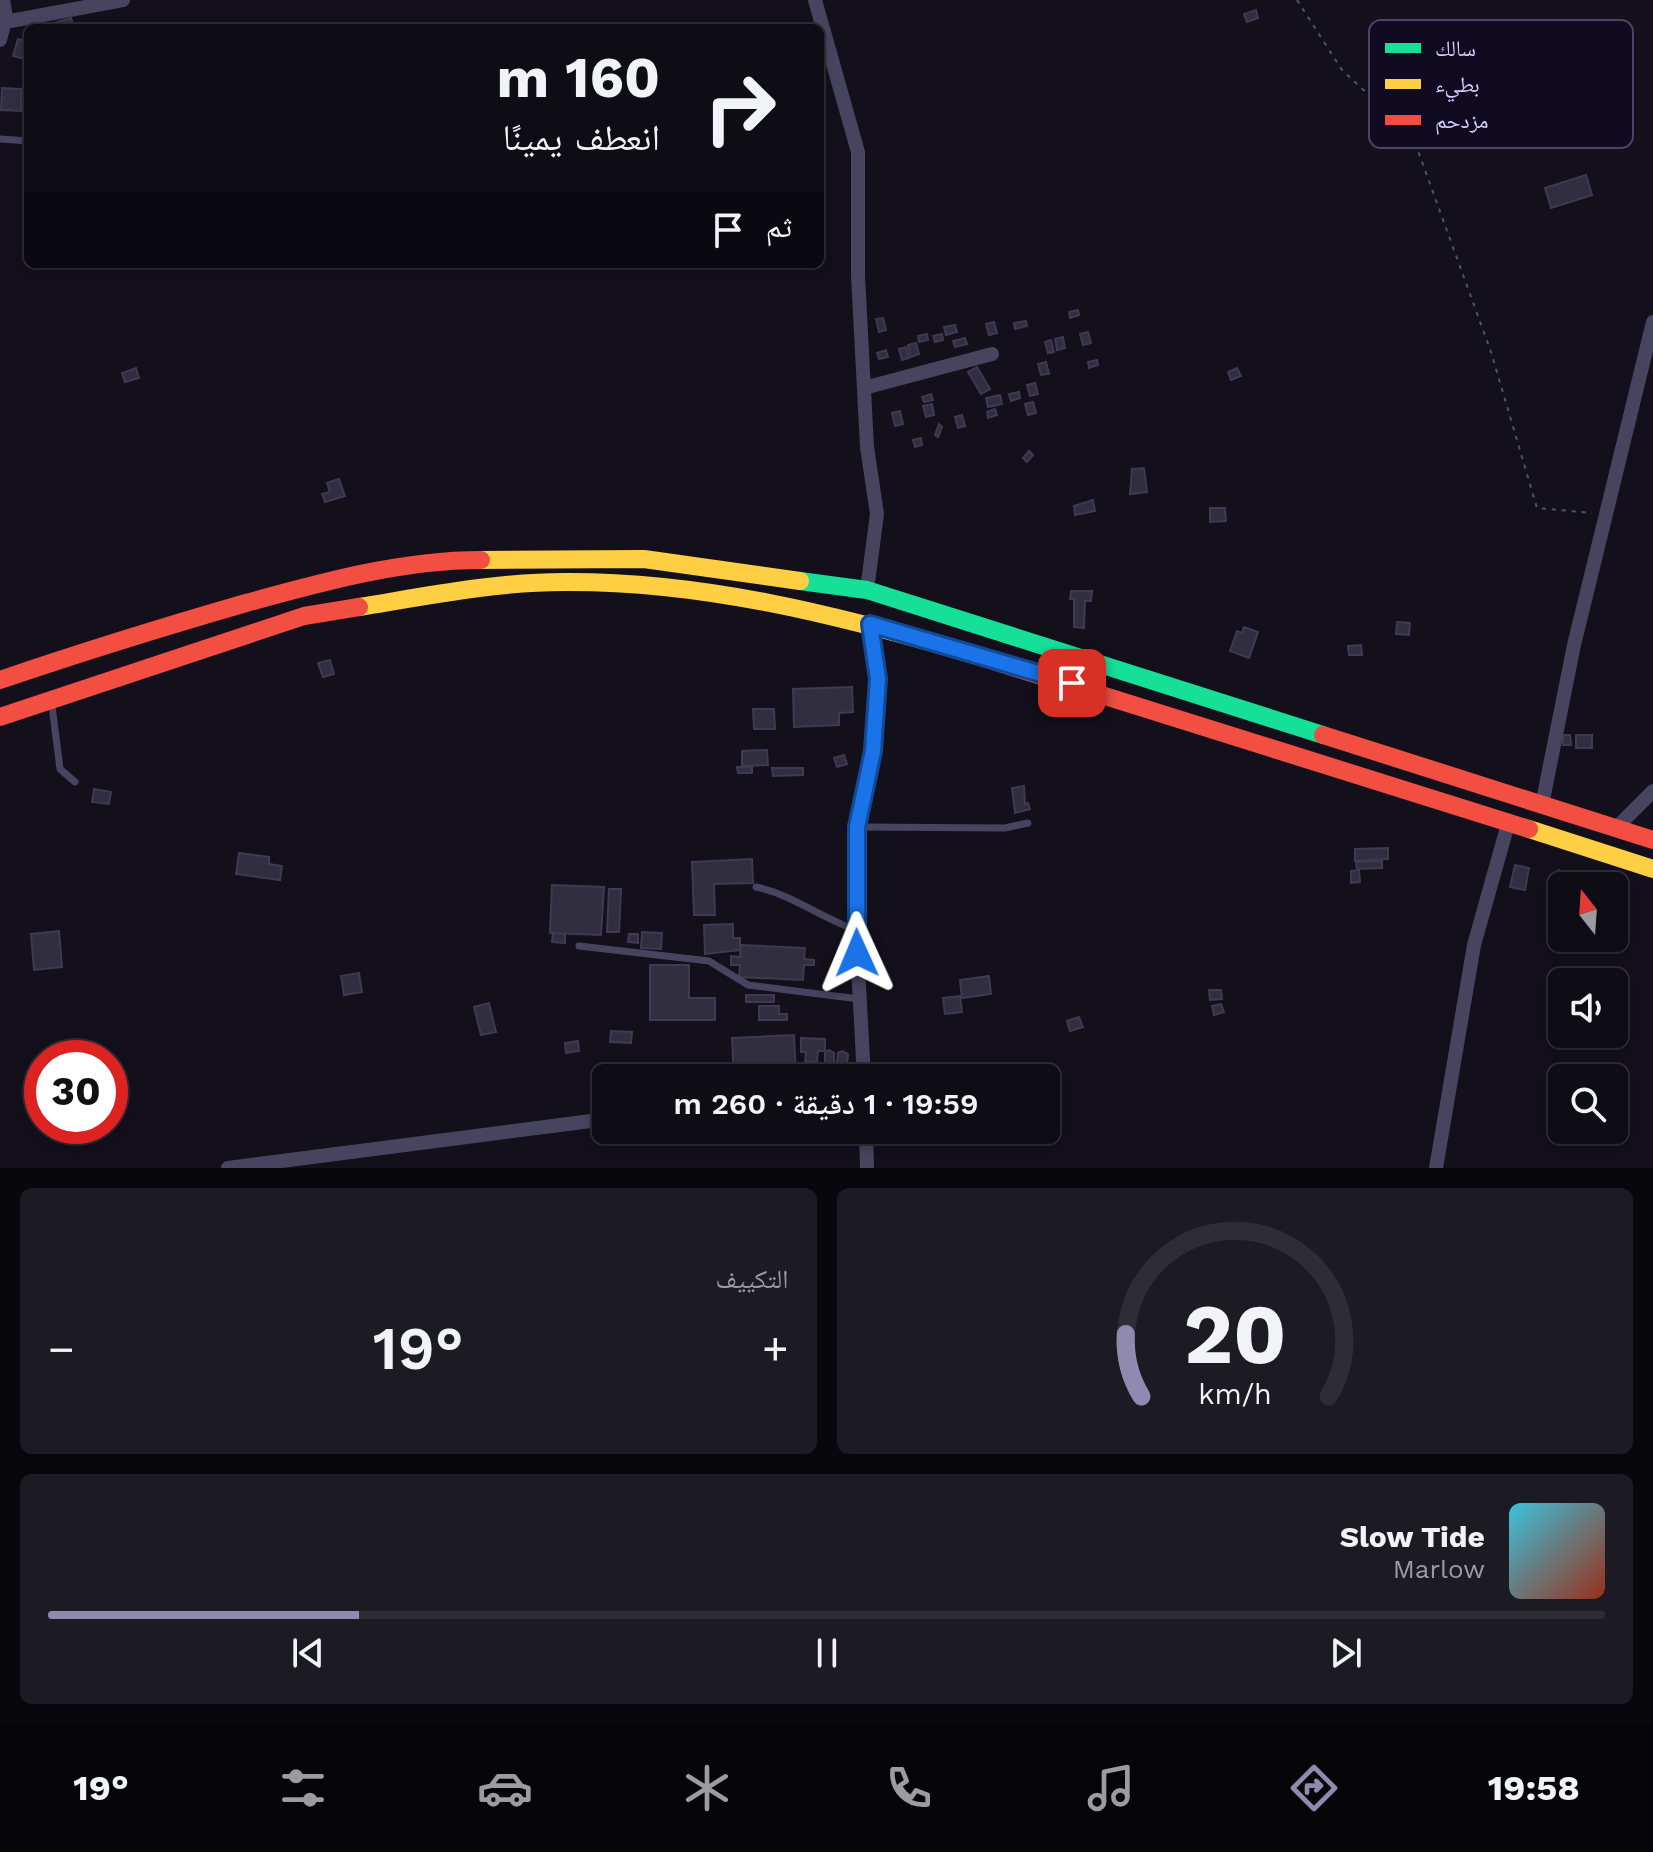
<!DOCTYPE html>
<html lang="ar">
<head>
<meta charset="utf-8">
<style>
	:root { --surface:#0e0c15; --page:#1c1a22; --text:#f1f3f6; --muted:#9b9ba0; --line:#2e2c34; --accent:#908ab0 }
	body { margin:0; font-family:"Work Sans","Noto Naskh Arabic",sans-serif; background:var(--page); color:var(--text); direction:rtl; height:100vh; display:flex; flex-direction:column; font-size:30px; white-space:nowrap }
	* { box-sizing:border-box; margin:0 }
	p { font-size:26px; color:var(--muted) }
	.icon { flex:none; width:44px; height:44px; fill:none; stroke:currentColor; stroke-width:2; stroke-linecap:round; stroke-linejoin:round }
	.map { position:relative; height:1168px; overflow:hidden; direction:ltr }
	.panel { display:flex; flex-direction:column; gap:20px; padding:20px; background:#08070c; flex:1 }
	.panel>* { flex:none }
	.hud { position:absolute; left:24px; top:24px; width:800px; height:244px; border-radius:12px; box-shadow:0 4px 12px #0003,0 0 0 2px var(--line); direction:rtl; background:#0e0c15; color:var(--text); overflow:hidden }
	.needle { width:52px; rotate:343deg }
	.buttons { position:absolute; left:1548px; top:872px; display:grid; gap:16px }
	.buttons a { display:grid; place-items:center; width:80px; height:80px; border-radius:12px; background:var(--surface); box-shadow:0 4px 12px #0003,0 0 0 2px var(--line); font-size:40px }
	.speed { position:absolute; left:24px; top:1040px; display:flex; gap:16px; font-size:40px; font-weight:700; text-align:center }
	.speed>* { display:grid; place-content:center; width:104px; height:104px; border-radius:50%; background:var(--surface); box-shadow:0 4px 12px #0003,0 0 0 2px var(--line); line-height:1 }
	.speed .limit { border:12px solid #d22; background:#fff; color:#111 }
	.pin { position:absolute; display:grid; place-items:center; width:68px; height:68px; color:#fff; margin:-34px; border-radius:16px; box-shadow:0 4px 12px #0006 }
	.me { position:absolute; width:88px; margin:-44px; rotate:359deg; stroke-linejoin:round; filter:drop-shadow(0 0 6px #0008) }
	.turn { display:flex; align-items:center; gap:28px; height:168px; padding:0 32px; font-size:36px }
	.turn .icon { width:104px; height:104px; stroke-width:2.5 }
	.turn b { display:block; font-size:56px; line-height:68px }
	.then { display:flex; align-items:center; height:76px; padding:0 32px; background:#0003; gap:16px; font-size:30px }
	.big { font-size:60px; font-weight:600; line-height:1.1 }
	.panel .tile { flex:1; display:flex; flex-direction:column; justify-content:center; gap:12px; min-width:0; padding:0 28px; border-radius:12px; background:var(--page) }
	.panel .dial { align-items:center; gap:0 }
	.dial svg { height:208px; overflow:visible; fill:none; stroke:var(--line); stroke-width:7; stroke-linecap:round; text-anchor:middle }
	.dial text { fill:var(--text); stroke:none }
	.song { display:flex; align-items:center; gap:24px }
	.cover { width:96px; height:96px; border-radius:12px; background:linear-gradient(135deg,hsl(190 70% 55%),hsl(10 70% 35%)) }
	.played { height:8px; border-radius:4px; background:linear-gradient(90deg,var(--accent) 20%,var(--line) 20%) }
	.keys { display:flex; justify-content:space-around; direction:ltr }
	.heat { display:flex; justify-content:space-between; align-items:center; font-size:44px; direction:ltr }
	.panel .tiles { flex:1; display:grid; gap:20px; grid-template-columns:1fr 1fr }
	.tile:last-child { grid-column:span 2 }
	.trip { position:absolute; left:592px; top:1064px; width:468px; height:80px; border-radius:12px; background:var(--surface); box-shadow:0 4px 12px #0003,0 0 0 2px var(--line); font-weight:600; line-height:80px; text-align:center; direction:rtl }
	.dock { display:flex; height:128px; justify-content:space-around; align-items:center; background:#060508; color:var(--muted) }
	.dock .icon { width:56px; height:56px }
	.dock .active { color:var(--accent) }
	.dock b { font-size:36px; color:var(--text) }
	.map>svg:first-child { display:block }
	.building { fill:#312e3f; stroke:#3e3a51; stroke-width:2 }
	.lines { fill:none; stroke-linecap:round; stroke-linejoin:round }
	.path { stroke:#485868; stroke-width:2; stroke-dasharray:4 6; stroke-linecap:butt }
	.lane { stroke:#46445e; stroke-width:7 }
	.street { stroke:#46445e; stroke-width:14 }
	.fast { stroke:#16e098; stroke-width:18 }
	.slow { stroke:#ffcf43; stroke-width:18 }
	.jam { stroke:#f24e42; stroke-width:18 }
	.route-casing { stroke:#114b97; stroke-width:20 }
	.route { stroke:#1a73e8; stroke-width:14 }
	.key { fill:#100b21; stroke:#4a4564; stroke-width:2 }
	.key-label { font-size:22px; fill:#d3ccff }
</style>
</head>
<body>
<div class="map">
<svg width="1653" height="1168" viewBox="0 0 1653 1168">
	<rect width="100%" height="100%" fill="#13101c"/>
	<g class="building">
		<path d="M 1256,10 L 1258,18 L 1247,22 L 1244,14 Z"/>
		<path d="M 71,18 L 74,28 L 56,28 L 54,23 Z"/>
		<path d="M 18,39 L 28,41 L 28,60 L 13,56 Z"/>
		<path d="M 2,88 L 21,89 L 21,111 L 1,110 Z"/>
		<path d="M 1586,175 L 1592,195 L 1551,208 L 1545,188 Z"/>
		<path d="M 1078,310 L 1079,315 L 1070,318 L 1069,312 Z"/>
		<path d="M 883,318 L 886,330 L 879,332 L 876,319 Z"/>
		<path d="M 1026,321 L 1027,326 L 1015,329 L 1014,323 Z"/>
		<path d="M 994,322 L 997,333 L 989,335 L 986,324 Z"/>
		<path d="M 955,325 L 957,332 L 946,335 L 944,327 Z"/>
		<path d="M 1088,332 L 1091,343 L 1083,345 L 1080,334 Z"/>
		<path d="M 927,334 L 928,340 L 919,342 L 918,336 Z"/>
		<path d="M 942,334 L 943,340 L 935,342 L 933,336 Z"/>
		<path d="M 1063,337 L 1065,348 L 1057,350 L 1055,339 Z"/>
		<path d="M 965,338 L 967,344 L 955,347 L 953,341 Z"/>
		<path d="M 1051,340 L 1054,352 L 1048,353 L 1045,342 Z"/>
		<path d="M 916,343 L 919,354 L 911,357 L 908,345 Z"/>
		<path d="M 906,347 L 909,358 L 902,360 L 899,349 Z"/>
		<path d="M 886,350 L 888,357 L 879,359 L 877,353 Z"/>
		<path d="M 1097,360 L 1098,365 L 1089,368 L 1088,362 Z"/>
		<path d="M 1046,362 L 1049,374 L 1041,375 L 1038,364 Z"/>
		<path d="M 977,367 L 990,389 L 981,394 L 968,372 Z"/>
		<path d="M 136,368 L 139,378 L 125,382 L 122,373 Z"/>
		<path d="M 1237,368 L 1241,376 L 1231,380 L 1228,372 Z"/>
		<path d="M 1035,383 L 1038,394 L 1030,396 L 1027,385 Z"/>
		<path d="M 1019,392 L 1020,398 L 1011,401 L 1009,394 Z"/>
		<path d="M 931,394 L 933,400 L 924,402 L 922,397 Z"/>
		<path d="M 1000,395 L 1002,404 L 988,407 L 986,398 Z"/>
		<path d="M 1033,402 L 1036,413 L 1028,415 L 1025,404 Z"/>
		<path d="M 932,404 L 934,415 L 926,417 L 923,406 Z"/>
		<path d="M 995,409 L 997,415 L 988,418 L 987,412 Z"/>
		<path d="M 900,411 L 903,424 L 895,426 L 892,413 Z"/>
		<path d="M 962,415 L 965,426 L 958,428 L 955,417 Z"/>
		<path d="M 939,424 L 942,427 L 938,437 L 935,435 Z"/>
		<path d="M 921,438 L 922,445 L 915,447 L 913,440 Z"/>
		<path d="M 1029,451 L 1033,455 L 1027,462 L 1023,458 Z"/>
		<path d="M 1144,468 L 1147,492 L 1130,494 L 1132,469 Z"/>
		<path d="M 339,479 L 345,496 L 325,502 L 322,494 L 330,492 L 327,483 Z"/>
		<path d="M 1093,500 L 1095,511 L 1075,515 L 1074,506 Z"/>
		<path d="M 1210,508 L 1225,508 L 1226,521 L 1210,522 Z"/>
		<path d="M 1071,591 L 1092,591 L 1091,601 L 1085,601 L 1084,628 L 1074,627 L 1074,599 L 1070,599 Z"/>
		<path d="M 1397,622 L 1410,623 L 1409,635 L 1396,634 Z"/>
		<path d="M 1244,627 L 1258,632 L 1249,658 L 1230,651 L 1237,631 L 1242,633 Z"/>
		<path d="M 1361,645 L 1362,655 L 1349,655 L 1348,646 Z"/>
		<path d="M 330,660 L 334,674 L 323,677 L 318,663 Z"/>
		<path d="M 852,687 L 853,712 L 839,713 L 839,725 L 794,727 L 793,689 Z"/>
		<path d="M 753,709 L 774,709 L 775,729 L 754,729 Z"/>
		<path d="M 1563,735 L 1570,735 L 1571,745 L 1563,745 Z"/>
		<rect x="1576" y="735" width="16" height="13"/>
		<path d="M 767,750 L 768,765 L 742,766 L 742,751 Z"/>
		<path d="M 844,755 L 847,764 L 837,767 L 834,758 Z"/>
		<path d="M 737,767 L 752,767 L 752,773 L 738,773 Z"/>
		<path d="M 772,768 L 803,768 L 803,775 L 773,776 Z"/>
		<path d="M 1024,786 L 1025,804 L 1028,803 L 1030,809 L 1015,813 L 1012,788 Z"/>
		<path d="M 94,789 L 111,792 L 109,804 L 92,802 Z"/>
		<path d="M 1388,848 L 1388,859 L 1355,861 L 1355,849 Z"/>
		<path d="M 239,853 L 269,857 L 269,864 L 282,866 L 280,880 L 236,874 Z"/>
		<path d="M 752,859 L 753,883 L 714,884 L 715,915 L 694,915 L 692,862 Z"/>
		<path d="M 1382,861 L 1382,868 L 1357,869 L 1356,862 Z"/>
		<path d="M 1515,865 L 1529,868 L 1525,890 L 1510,887 Z"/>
		<path d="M 1359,870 L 1360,882 L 1351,883 L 1351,871 Z"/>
		<path d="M 1558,870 L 1584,879 L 1582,886 L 1562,886 L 1562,904 L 1547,899 Z"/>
		<path d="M 552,885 L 604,887 L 601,935 L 550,933 Z"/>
		<path d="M 609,889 L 621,889 L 619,932 L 607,932 Z"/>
		<path d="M 733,924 L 733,938 L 740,938 L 740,950 L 705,954 L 704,925 Z"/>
		<path d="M 59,931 L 62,967 L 34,970 L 31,934 Z"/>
		<path d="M 642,932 L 662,933 L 661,949 L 641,948 Z"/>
		<path d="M 553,933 L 565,934 L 565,943 L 552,942 Z"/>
		<path d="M 629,934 L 638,934 L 638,943 L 628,942 Z"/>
		<path d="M 741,945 L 805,948 L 804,959 L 814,960 L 814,965 L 804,965 L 803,980 L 739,977 L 740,965 L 731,965 L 731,956 L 740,957 Z"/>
		<path d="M 650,965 L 689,965 L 689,998 L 715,998 L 715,1020 L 650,1020 Z"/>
		<path d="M 359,973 L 362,992 L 344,995 L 341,976 Z"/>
		<path d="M 989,976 L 991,994 L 962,998 L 960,980 Z"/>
		<path d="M 1209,990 L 1221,990 L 1222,999 L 1210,1000 Z"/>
		<rect x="746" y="995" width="28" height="7"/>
		<path d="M 960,996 L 962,1012 L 945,1014 L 943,998 Z"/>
		<path d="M 489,1003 L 496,1032 L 481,1035 L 474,1007 Z"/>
		<path d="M 1221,1004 L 1224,1012 L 1214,1015 L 1212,1006 Z"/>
		<path d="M 759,1006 L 779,1006 L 779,1014 L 787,1014 L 787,1020 L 759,1020 Z"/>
		<path d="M 1079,1017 L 1083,1027 L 1070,1031 L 1067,1021 Z"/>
		<path d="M 611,1031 L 632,1032 L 631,1043 L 610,1042 Z"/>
		<path d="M 794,1035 L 796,1078 L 734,1078 L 732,1038 Z"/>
		<path d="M 801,1038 L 825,1039 L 825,1051 L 818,1051 L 817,1062 L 805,1062 L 806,1052 L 801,1052 Z"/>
		<path d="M 578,1041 L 579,1051 L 566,1053 L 565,1043 Z"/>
		<path d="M 829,1050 L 834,1053 L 834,1063 L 829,1065 L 825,1062 L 825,1052 Z"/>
		<path d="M 842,1051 L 848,1054 L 847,1064 L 842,1066 L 837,1063 L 838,1053 Z"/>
	</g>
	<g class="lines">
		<path class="path" d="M 1297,0 L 1342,70 L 1383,108 L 1401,135 L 1413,137 L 1491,352 L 1537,508 L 1592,513"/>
		<g class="lane">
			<path d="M 0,139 L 28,141"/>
			<path d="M 52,706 L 60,769 L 75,782"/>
			<path d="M 857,827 L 1005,828 L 1028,823"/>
			<path d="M 756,887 C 793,895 821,918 856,930"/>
			<path d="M 579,946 L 709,961 L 748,985 L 859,999"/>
		</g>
		<g class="street">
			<path d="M 815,0 L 858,152 L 858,276 L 867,447 L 877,514 L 867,590"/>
			<path d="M 5,22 L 123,0"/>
			<path d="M 0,40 L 6,17 L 3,0"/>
			<path d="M 864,388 L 992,354"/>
			<path d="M 1542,805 L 1574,645 L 1653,322"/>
			<path d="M 1616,828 L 1653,791"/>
			<path d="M 864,1078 L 856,930 L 857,827 L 873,751 L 878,679 L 870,624"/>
			<path d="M 866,1130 L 867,1168"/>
			<path d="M 228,1168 L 606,1119"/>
			<path d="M 1436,1168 L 1474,945 L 1508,824"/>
		</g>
		<path class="fast" d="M 800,581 L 867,590 L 1323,735"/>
		<g class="slow">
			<path d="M 481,560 L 644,559 L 800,581"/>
			<path d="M 359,607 C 426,596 496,582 564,582 C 703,581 838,615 971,654"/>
			<path d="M 1529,829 L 1653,869"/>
		</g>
		<g class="jam">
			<path d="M 971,654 L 1529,829"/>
			<path d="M 0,680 C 82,652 163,627 246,603 C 322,582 402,560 481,560"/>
			<path d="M 0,717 L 304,616 L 359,607"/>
			<path d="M 1323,735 L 1653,840"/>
		</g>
	</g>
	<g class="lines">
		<g class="route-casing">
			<path id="route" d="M 857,953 L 857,827 L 873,751 L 878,679 L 870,624 L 1072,683"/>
		</g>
		<use href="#route" class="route"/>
	</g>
	<rect x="1369" y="20" width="264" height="128" rx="12" class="key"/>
	<rect x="1385" y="43" width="36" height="10" fill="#16e098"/>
	<rect x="1385" y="79" width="36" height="10" fill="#ffcf43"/>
	<rect x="1385" y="115" width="36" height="10" fill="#f24e42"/>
	<g class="key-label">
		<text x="1435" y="56">سالك</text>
		<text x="1435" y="92">بطيء</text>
		<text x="1435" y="128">مزدحم</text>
	</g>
</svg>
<div class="buttons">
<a><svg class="needle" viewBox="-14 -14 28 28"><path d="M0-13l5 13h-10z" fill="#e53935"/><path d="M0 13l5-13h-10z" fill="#9b9ba0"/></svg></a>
<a><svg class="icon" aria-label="sound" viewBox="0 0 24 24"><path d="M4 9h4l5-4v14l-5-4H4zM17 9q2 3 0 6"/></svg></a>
<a><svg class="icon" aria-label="search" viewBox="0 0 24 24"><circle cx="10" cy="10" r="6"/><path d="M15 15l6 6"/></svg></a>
</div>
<div class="speed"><div class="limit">30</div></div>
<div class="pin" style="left:1072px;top:683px;background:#d93025"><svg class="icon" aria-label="arrive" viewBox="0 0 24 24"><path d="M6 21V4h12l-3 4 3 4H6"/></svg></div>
<svg class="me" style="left:857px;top:953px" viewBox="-20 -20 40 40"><path d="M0-17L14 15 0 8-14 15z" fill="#1a73e8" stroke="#fff" stroke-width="4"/></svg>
<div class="trip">19:59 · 1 دقيقة · 260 m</div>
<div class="hud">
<div class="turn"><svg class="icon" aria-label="right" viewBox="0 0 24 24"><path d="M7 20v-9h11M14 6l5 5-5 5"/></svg><div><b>160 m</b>انعطف يمينًا</div></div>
<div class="then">ثم<svg class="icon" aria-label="arrive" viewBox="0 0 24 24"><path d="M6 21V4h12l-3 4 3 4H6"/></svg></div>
</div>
</div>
<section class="panel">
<div class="tiles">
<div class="tile dial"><svg viewBox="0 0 100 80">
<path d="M14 69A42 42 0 1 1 86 69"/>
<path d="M14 69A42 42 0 0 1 8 45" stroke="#908ab0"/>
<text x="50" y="56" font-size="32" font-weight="700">20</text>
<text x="50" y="72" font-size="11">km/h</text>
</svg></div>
<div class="tile"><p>التكييف</p>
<div class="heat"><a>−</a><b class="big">19°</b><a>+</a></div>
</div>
<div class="tile">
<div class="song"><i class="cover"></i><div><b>Slow Tide</b><p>Marlow</p></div></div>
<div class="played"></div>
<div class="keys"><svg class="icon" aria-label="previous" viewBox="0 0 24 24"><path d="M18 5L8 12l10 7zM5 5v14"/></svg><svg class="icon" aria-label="pause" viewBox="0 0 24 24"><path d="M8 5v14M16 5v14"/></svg><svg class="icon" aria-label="next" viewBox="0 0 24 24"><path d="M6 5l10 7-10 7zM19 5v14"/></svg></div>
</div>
</div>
</section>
<nav class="dock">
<b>19:58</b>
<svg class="icon active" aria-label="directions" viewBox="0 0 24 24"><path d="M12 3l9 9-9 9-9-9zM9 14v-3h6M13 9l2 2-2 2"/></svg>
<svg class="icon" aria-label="music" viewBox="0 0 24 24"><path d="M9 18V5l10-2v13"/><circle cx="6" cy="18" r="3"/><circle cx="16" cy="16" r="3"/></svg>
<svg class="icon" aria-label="phone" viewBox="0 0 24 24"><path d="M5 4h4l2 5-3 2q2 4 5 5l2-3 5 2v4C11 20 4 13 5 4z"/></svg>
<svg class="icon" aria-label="climate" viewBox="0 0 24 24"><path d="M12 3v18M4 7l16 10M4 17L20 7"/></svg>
<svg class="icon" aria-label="car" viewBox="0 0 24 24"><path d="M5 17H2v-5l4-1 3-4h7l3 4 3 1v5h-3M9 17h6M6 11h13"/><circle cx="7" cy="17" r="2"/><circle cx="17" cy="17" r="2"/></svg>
<svg class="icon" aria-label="filters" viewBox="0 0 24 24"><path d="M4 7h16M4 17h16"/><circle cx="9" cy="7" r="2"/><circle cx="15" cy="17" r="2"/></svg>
<b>19°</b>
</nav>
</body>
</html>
